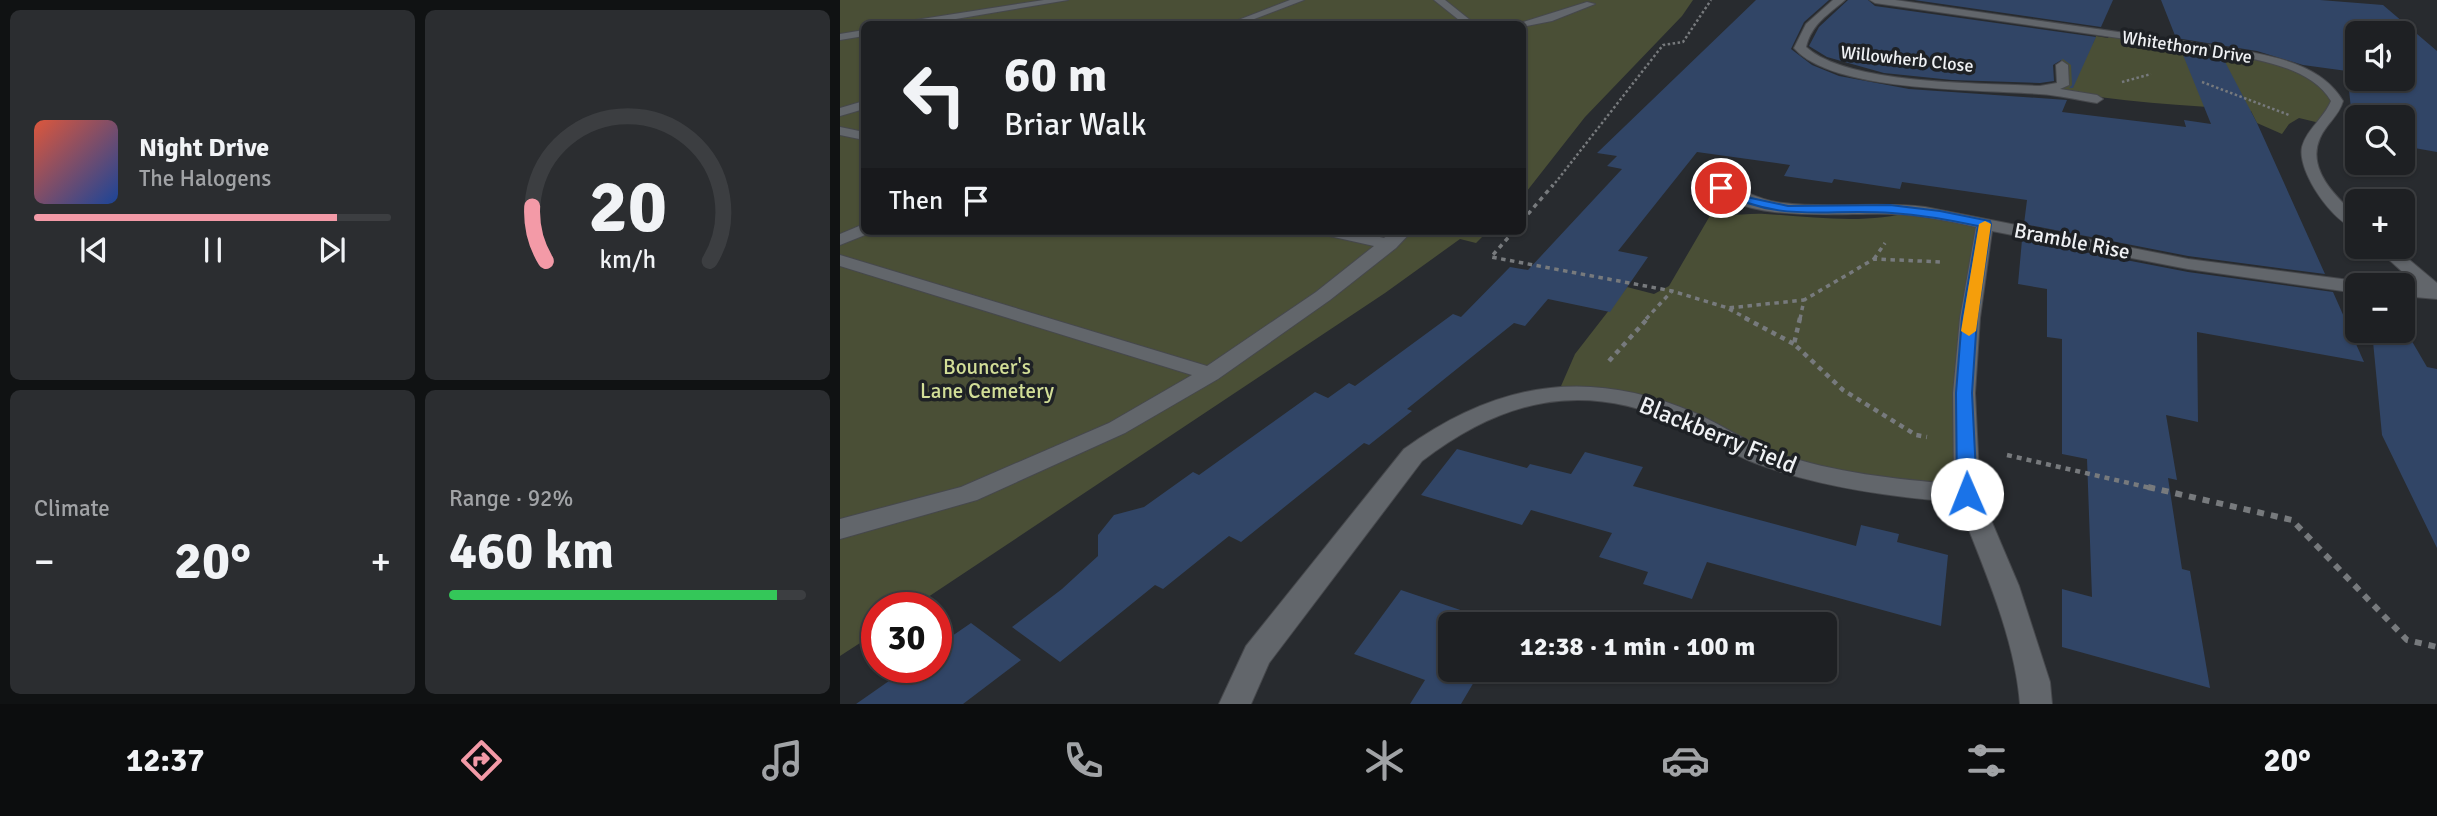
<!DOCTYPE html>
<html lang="en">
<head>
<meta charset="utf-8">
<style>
	:root { --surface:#1e2023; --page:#2b2d30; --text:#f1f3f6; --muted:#a1a3a6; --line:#3c3e41; --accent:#f39aa7 }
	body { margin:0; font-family:Signika,sans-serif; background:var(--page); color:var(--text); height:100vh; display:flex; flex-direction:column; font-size:26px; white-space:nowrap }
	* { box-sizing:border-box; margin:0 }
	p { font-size:23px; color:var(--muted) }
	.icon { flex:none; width:38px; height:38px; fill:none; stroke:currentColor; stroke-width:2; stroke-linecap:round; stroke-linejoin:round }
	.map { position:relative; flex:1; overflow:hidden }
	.details { display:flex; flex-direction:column; gap:10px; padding:10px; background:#101213; width:840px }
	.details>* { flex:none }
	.guide { position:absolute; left:21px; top:21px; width:665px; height:214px; border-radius:10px; box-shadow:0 2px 5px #0004,0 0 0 2px var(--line); background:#1e2023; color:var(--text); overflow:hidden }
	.fabs { position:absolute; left:1505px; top:21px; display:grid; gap:14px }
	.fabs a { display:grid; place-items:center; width:70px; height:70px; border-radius:10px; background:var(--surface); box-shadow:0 2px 5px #0004,0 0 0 2px var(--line); font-size:35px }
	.speed { position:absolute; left:21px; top:592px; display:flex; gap:14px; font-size:35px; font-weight:700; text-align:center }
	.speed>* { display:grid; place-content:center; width:91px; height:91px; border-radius:50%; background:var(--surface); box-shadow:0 2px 5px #0004,0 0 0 2px var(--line); line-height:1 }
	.speed .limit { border:10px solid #d22; background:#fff; color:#111 }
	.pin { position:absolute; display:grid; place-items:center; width:60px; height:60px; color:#fff; margin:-30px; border:4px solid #fff; border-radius:50%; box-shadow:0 2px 7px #0007 }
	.me { position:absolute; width:77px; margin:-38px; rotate:359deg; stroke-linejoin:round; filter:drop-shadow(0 0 5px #0008) }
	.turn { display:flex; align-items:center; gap:24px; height:147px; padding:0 28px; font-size:32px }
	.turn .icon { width:91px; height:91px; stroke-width:2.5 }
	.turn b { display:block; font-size:49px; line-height:60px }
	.then { display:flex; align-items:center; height:66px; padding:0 28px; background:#0003; gap:14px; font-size:26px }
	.big { font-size:52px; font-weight:700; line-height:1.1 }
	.details .card { flex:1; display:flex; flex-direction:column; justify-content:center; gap:10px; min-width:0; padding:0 24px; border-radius:10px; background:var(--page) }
	.details .dial { align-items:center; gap:0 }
	.dial svg { height:182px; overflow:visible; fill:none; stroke:var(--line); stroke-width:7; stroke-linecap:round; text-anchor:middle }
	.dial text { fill:var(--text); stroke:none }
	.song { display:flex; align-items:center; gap:21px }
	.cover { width:84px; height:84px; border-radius:10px; background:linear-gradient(135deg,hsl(10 70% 55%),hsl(220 70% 35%)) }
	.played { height:7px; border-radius:4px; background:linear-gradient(90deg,var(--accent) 85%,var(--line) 85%) }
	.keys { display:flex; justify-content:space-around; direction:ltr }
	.heat { display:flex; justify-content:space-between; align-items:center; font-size:38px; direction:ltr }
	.charge { height:10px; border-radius:5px; background:linear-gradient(90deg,#34c759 92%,var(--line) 0) }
	.details .tiles { flex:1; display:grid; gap:10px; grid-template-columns:repeat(2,1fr) }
	.trip { position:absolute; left:598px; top:612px; width:399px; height:70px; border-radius:10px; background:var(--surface); box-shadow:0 2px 5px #0004,0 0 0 2px var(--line); font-weight:700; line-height:70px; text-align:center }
	.dock { display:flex; height:112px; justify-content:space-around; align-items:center; background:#0c0d0e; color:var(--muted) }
	.dock .icon { width:49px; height:49px }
	.dock .current { color:var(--accent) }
	.dock b { font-size:32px; color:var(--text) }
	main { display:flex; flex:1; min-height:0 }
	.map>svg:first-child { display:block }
	.green { fill:#4a4f36 }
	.building { fill:#314566; fill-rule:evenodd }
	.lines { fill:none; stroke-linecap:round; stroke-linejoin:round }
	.lane-casing { stroke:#46484c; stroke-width:2 }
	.street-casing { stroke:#46484c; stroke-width:2 }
	.path-far3 { stroke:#777a7d; stroke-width:2.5; stroke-dasharray:2.5 2.5; stroke-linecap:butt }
	.path-far2 { stroke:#777a7d; stroke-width:3.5; stroke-dasharray:4.5 4.5; stroke-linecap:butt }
	.path-far1 { stroke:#777a7d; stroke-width:4.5; stroke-dasharray:5 5; stroke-linecap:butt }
	.path { stroke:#777a7d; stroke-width:6; stroke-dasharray:7 7; stroke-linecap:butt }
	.lane { fill:#62666b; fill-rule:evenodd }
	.street { fill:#62666b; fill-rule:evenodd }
	.route { fill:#1a73e8; stroke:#114b97; stroke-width:2 }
	.slow { fill:#f59e0b }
	.labels { text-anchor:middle; stroke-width:7; stroke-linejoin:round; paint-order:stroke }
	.far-street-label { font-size:18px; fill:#eff1f4; stroke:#1e2125 }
	.street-label { font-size:21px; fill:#eff1f4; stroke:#1e2125 }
	.park-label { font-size:21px; fill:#d2de97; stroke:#1e2125 }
	.near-street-label { font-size:24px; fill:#eff1f4; stroke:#1e2125 }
</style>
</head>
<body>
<main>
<section class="details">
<div class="tiles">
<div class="card">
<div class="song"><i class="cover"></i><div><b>Night Drive</b><p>The Halogens</p></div></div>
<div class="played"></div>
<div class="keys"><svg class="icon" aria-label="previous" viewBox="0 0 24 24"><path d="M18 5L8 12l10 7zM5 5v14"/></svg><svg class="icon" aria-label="pause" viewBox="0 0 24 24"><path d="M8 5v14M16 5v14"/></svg><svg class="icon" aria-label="next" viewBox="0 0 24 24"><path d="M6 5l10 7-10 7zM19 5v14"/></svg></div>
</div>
<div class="card dial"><svg viewBox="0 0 100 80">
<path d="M14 69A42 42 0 1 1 86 69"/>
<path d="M14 69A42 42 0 0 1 8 45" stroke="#f39aa7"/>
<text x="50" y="56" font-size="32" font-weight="700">20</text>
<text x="50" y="72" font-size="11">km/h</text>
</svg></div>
<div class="card"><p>Climate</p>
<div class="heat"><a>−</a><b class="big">20°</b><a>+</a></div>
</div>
<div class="card"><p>Range · 92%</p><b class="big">460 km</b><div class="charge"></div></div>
</div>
</section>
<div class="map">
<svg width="1597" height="704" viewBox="0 0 1597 704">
	<rect width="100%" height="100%" fill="#282b2f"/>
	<g class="green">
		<path d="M 0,0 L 853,0 L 842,16 L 745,117 L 683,196 L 682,24 L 24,24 L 24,231 L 648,231 L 636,243 L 620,239 L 545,293 L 73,607 L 37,607 L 37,632 L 0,656 Z"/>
		<path d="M 1271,34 L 1404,54 L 1463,73 L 1495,94 L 1484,124 L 1459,118 L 1449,124 L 1442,134 L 1417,123 L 1411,111 C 1344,104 1278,103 1211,89 L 1219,88 L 1221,57 L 1253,43 L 1256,36 L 1268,38 Z"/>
		<path d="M 1075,211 L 1145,224 L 1127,494 L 972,472 L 794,400 L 718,393 L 735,354 L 787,287 L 814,294 L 829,286 L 871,214 C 890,217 906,213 925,214 C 976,217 1025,225 1075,211 Z"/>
	</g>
	<g class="building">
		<path d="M 916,0 L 989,0 L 964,22 L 951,49 L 972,65 L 999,76 L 1069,89 L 1227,100 L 1222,112 L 1346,127 L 1344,120 L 1371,124 L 1341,50 L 1382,56 L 1417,123 L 1485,274 L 1348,256 L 1184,224 L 1187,200 L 1062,182 L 1060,189 L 994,179 L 992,183 L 944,176 L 950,165 L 857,152 L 778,251 L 808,257 L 770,312 L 708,299 L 685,326 L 674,323 L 567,409 L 572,411 L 529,445 L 524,443 L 401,542 L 389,536 L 323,589 L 315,585 L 220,662 L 172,627 L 222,589 L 258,556 L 258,535 L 274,515 L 304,507 L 353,472 L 359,475 L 475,392 L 488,398 L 509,383 L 515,386 L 613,314 L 621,317 L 670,267 L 688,270 L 782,169 L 767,166 L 777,156 L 757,153 Z"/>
		<path d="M 1008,0 L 1028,0 L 1035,6 L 1256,37 L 1233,88 L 1229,88 L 1232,85 L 1231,65 L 1223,59 L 1213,65 L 1214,81 L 1200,83 L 1112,80 L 1044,73 L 987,57 L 969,46 L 979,27 Z"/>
		<path d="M 1074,0 L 1273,0 L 1261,27 Z"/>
		<path d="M 1321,0 L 1480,0 L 1543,5 L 1597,51 L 1597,152 L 1563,146 L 1563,117 L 1517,117 L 1517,138 L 1514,137 L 1507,71 L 1463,65 L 1417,51 L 1336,38 ZM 1517,33 L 1563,33 L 1563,79 L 1517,79 Z"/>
		<path d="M 1182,240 L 1348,272 L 1493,292 L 1524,362 L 1357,332 L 1358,422 L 1326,415 L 1337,480 L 1328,478 L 1342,569 L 1350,571 L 1370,688 L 1222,647 L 1222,589 L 1252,597 L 1247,459 L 1222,454 L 1222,339 L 1207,337 L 1207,289 L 1178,284 Z"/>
		<path d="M 1563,326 L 1587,367 L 1597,369 L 1597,548 L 1542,435 L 1532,331 L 1563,331 Z"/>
		<path d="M 617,449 L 687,468 L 690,464 L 731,474 L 745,452 L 803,467 L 793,486 L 1016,546 L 1021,525 L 1059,534 L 1057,542 L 1108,555 L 1101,626 L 867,562 L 852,599 L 803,584 L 808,572 L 759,557 L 772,533 L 691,510 L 682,525 L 581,495 Z"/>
		<path d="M 561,590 L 665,625 L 611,625 L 611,670 L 641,670 L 621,704 L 570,704 L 585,680 L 514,654 Z"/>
		<path d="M 131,623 L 181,660 L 123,704 L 16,704 L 69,667 L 96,667 L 96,647 Z"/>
	</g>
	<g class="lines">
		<g class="lane-casing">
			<g id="lane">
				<path d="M 204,0 L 228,0 L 86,24 L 64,24 L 69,21 Z"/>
				<path d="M 450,0 L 464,0 L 401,24 L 388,24 Z"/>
				<path d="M 594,0 L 605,0 L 635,24 L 624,24 Z"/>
				<path d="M 747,2 L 755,4 L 712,21 L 682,27 L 682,24 L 677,24 Z"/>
				<path d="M 24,30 L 24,36 L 0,40 L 0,34 Z"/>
				<path d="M 24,101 L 24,109 L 0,116 L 0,108 Z"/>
				<path d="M 0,127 L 24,132 L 24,140 L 0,135 Z"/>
				<path d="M 24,224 L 24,231 L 30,233 L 0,245 L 0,234 Z"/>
				<path d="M 482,231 L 514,231 L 544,238 L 552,231 L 572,231 L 556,248 L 490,300 L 378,379 L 285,433 L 137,500 L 0,539 L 0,519 L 121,487 L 269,423 L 352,375 L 0,266 L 0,255 L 367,366 L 476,292 L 534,246 L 485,235 Z"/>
			</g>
		</g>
		<g class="street-casing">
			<g id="street">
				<path d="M 993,0 L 1005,0 C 988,15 972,23 966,47 C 1008,85 1142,83 1200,86 L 1217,83 L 1216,65 L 1222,61 L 1228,65 L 1229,85 L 1220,89 L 1257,95 L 1263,99 L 1257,103 C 1238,100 1218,95 1199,94 C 1140,89 993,93 954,48 L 966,24 Z"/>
				<path d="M 1030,0 L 1055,0 L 1383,47 C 1425,55 1480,61 1503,101 C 1499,116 1486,124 1480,138 C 1466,169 1496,197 1517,216 L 1517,229 C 1494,224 1457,172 1462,147 C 1467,129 1484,118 1491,101 C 1471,67 1418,60 1383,53 L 1035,3 Z"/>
				<path d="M 881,183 C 903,189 920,201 943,203 C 990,209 1038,201 1085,207 L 1348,259 L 1517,281 L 1525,285 L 1517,285 L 1517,293 L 1348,269 L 1152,231 L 1140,318 L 1135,393 L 1140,494 L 1179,586 L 1210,682 L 1212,704 L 1180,704 C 1175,636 1142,565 1118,502 C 1049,497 979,487 915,463 C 888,453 865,435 839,424 C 743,380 663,399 582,461 L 429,663 L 411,704 L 379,704 L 406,646 L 564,449 C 657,382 748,367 855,413 C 881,424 904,441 931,451 C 989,472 1053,479 1114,484 L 1113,393 L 1120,318 L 1136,227 C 1108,221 1080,215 1051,214 C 1006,212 905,224 873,188 Z"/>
				<path d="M 1535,247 L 1554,247 L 1597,283 L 1597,299 L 1563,296 L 1563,285 L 1559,285 L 1577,285 Z"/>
			</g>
		</g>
		<g class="path-far3">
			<path d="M 1282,82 L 1311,74"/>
			<path d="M 1362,82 L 1449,115"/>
			<path d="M 712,187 L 823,45 L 843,42 L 871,0"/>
		</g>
		<g class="path-far2">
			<path d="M 682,221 L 713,185"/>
			<path d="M 674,231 L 651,257 L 832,291 L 888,308 L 964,300"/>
			<path d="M 1034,259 L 1045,243"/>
			<path d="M 889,309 L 908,319"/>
			<path d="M 806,319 L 831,292"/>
			<path d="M 960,319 L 964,300 L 1034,259 L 1102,262"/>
		</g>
		<g class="path-far1">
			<path d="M 905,318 L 954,344"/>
			<path d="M 960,318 L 954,344 L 1003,390 L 1076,435 L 1087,437"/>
			<path d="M 769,361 L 808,318"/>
			<path d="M 1167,455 L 1315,489"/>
		</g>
		<path class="path" d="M 1308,487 L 1452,520 L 1567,640 L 1597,647"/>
		<use href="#lane" class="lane"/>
		<use href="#street" class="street"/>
	</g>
	<path class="route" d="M 881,184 L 911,198 L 948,206 L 1050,205 L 1100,211 L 1150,221 L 1151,224 L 1137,318 L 1132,393 L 1137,494 L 1134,498 L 1120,498 L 1117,494 L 1116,393 L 1122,318 L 1138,226 C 1110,220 1081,215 1052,213 C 984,208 942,224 877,190 L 875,188 Z"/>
	<path class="slow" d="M 1145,221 L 1151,224 L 1136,331 L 1129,336 L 1121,331 L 1139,224 Z"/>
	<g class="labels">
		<g class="far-street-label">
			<text transform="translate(1347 47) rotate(9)" y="6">Whitethorn Drive</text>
			<text transform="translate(1067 59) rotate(6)" y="6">Willowherb Close</text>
		</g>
		<g class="street-label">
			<text transform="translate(1232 241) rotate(11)" y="7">Bramble Rise</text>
		</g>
		<g class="park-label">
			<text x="147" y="374">Bouncer's<tspan x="147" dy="24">Lane Cemetery</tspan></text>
		</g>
		<g class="near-street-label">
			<text transform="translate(878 435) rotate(22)" y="8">Blackberry Field</text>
		</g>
	</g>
</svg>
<div class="fabs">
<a><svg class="icon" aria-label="sound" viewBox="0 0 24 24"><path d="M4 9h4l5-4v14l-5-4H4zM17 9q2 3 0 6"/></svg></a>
<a><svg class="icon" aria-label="search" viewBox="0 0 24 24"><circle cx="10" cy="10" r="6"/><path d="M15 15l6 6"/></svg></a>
<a>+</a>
<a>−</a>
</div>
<div class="speed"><div class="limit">30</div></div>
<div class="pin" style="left:881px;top:188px;background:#d93025"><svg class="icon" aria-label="arrive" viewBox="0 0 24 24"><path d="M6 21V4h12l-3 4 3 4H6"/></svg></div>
<svg class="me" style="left:1127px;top:494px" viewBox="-20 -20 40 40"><circle r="19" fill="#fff"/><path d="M0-13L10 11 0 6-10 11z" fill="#1a73e8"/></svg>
<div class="trip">12:38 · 1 min · 100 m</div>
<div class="guide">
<div class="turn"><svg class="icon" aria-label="left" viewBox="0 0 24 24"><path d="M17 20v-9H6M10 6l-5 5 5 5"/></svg><div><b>60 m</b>Briar Walk</div></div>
<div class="then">Then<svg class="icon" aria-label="arrive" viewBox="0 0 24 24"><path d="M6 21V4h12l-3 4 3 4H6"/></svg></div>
</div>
</div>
</main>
<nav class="dock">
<b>12:37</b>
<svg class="icon current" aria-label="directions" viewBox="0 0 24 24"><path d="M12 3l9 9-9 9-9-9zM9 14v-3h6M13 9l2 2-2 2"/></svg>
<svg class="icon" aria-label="music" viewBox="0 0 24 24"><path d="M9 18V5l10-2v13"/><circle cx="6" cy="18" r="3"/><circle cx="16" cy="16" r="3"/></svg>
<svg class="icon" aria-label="phone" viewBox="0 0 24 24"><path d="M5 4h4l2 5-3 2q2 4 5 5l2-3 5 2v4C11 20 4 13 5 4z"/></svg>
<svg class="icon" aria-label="climate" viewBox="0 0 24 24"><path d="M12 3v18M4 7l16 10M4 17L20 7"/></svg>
<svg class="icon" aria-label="car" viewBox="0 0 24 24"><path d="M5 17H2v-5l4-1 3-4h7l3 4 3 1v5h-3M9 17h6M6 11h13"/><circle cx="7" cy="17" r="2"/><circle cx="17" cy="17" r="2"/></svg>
<svg class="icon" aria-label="filters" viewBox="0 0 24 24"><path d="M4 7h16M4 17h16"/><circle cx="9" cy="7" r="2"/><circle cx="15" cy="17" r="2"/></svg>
<b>20°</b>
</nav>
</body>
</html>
